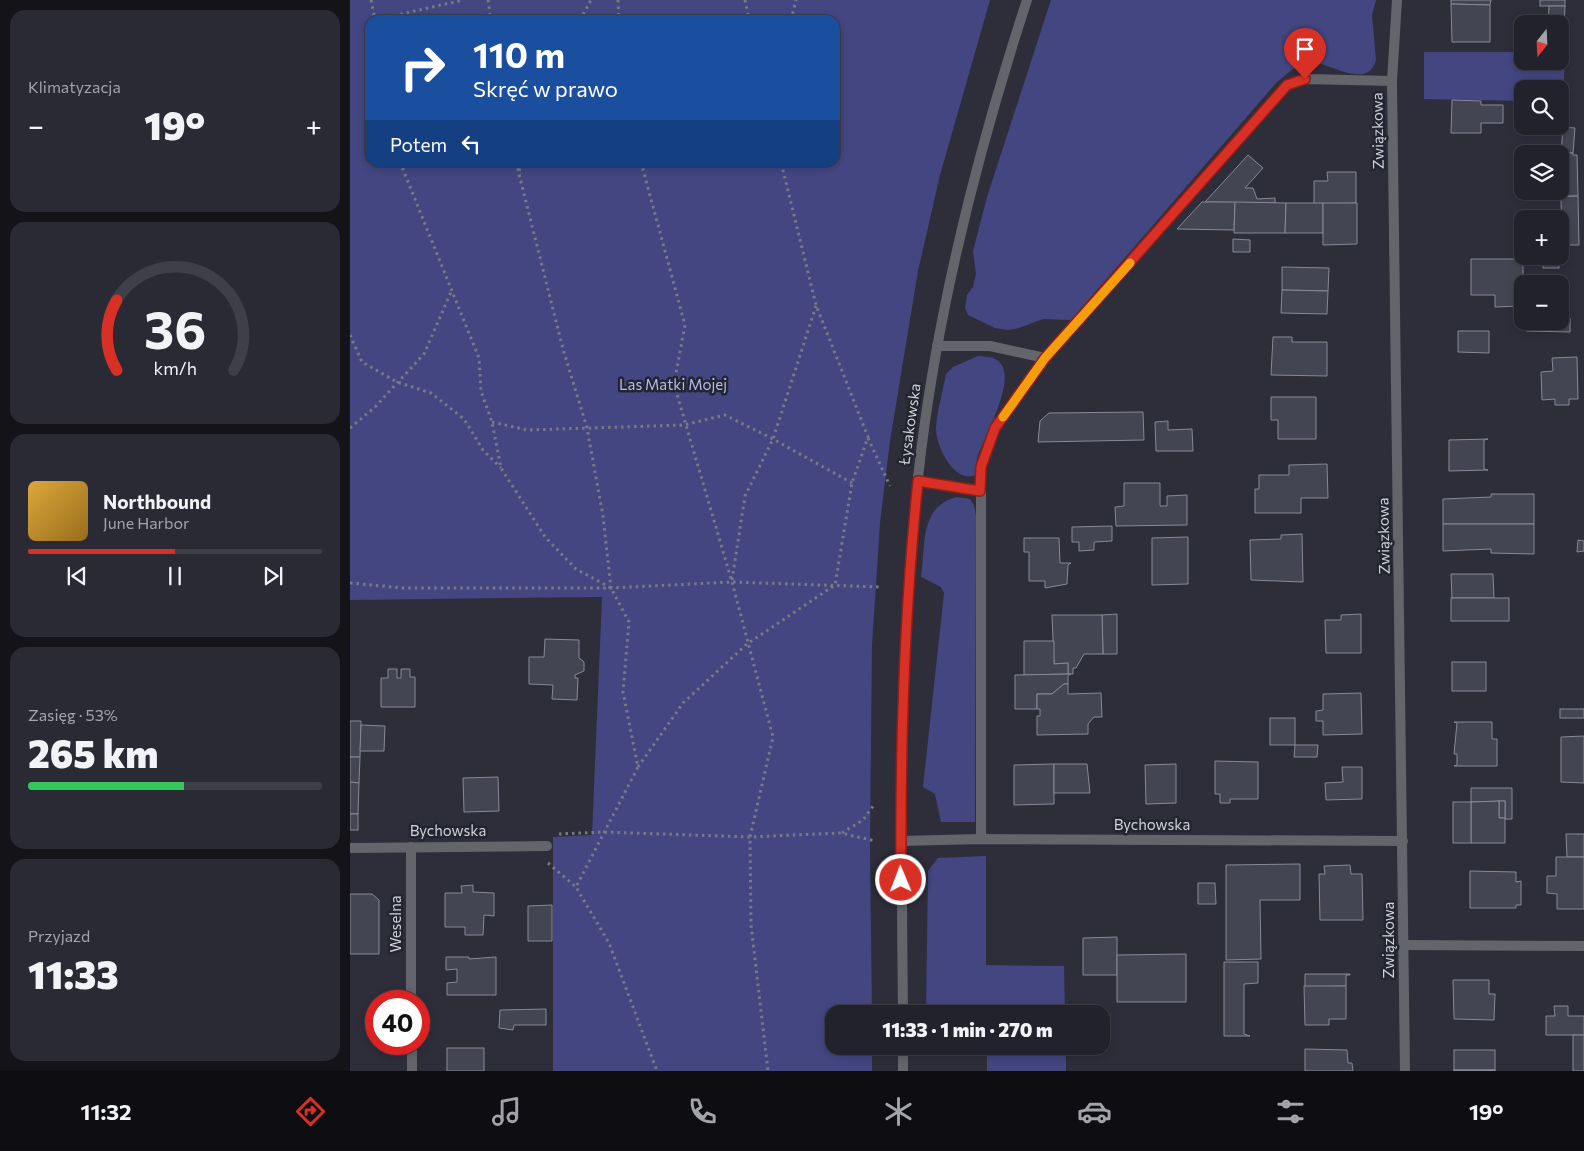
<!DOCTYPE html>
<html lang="pl">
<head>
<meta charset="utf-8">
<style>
	:root { --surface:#22222c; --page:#2a2a34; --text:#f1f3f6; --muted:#a2a4a9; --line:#3f3f48; --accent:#d93025 }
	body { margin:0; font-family:Commissioner,sans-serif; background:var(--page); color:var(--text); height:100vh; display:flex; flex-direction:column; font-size:19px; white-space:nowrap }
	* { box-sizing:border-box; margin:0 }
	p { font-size:16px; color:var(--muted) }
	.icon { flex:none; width:28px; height:28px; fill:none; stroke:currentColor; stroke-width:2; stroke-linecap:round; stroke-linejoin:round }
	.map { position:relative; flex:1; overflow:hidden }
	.side { display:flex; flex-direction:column; gap:10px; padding:10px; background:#131318; width:350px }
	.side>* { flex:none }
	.banner { position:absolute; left:15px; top:15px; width:475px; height:152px; border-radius:15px; box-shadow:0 2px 8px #0003,0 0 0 1px var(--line); background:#1a4fa0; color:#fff; overflow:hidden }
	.needle { width:32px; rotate:198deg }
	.buttons { position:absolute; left:1164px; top:15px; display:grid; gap:10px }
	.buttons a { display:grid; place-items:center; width:55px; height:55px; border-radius:10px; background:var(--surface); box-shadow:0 2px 8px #0003,0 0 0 1px var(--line); font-size:25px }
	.speed { position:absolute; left:15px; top:990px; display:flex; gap:10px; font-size:25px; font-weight:700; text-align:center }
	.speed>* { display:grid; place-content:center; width:65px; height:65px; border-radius:50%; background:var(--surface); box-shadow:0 2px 8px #0003,0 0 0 1px var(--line); line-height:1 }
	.speed .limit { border:8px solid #d22; background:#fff; color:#111 }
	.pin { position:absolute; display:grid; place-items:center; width:42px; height:42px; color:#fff; margin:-51px -21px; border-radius:50% 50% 50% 0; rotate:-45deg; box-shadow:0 0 5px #0007 }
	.pin .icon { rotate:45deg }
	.me { position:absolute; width:55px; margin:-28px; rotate:359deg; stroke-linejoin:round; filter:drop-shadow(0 0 4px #0008) }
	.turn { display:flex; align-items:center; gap:18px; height:105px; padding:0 25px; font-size:22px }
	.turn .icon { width:65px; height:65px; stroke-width:2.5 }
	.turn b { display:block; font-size:35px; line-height:42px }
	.then { display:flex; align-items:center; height:48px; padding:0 25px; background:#0003; gap:10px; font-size:19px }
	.big { font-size:38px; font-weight:800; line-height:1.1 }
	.side .tile { flex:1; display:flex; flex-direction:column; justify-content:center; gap:8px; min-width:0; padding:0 18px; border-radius:15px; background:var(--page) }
	.side .dial { align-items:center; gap:0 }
	.dial svg { height:130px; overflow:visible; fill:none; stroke:var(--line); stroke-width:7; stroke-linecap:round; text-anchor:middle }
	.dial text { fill:var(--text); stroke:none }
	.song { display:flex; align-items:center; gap:15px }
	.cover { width:60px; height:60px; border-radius:8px; background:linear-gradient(135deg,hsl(40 70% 55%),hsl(40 70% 35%)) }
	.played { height:5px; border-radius:2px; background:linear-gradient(90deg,var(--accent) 50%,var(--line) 50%) }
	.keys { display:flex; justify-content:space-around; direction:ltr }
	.heat { display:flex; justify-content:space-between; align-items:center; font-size:28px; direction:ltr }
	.charge { height:8px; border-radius:4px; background:linear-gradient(90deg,#34c759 53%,var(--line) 0) }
	.trip { position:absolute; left:475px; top:1005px; width:285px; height:50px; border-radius:15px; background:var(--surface); box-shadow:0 2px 8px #0003,0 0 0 1px var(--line); font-weight:800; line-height:50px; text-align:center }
	.menu { display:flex; height:80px; justify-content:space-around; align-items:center; background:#0e0e12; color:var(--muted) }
	.menu .icon { width:35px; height:35px }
	.menu .selected { color:var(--accent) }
	.menu b { font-size:22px; color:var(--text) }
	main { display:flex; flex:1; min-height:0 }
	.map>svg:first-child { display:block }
	.green { fill:#434681; fill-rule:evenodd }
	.building { fill:#434552; stroke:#878998 }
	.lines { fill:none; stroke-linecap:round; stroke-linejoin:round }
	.path { stroke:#797a84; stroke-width:3; stroke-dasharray:2.5 4; stroke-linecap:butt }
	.service { stroke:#64656b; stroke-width:10 }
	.minor { stroke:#64656b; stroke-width:10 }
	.tertiary { stroke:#64656b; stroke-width:10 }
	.route-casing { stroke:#8d1f18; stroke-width:12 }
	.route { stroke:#d93025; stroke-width:9 }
	.slow { stroke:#f59e0b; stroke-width:9 }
	.labels { text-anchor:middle; stroke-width:5; stroke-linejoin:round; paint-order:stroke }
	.street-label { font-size:15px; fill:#d0d1d9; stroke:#232530 }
	.park-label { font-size:15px; fill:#b5bbf2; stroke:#232530 }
</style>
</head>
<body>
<main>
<section class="side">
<div class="tile"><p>Klimatyzacja</p>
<div class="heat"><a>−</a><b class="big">19°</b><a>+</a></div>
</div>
<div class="tile dial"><svg viewBox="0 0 100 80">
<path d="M14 69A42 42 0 1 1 86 69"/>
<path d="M14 69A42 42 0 0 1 14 26" stroke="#d93025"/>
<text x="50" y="56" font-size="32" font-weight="700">36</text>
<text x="50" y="72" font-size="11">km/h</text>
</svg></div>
<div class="tile">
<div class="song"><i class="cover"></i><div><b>Northbound</b><p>June Harbor</p></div></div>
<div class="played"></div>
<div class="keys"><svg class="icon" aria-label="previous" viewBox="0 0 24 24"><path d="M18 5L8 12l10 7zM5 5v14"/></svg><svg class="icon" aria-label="pause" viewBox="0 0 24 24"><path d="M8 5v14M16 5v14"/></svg><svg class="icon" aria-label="next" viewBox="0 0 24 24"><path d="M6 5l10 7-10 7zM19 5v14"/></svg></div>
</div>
<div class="tile"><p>Zasięg · 53%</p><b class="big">265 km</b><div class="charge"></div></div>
<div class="tile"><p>Przyjazd</p><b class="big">11:33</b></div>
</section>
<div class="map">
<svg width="1234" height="1071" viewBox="0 0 1234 1071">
	<rect width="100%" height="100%" fill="#2d2e3a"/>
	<g class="green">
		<path d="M 0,0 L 640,0 L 590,175 L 568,271 L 540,441 L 530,523 L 522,645 L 520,847 L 522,1014 L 484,1014 L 484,1046 L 522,1046 L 522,1071 L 203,1071 L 203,837 L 242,835 L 252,597 L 0,600 ZM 20,20 L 485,20 L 485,162 L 20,162 Z"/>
		<path d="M 701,0 L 1026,0 L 1022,15 L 1026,60 C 1017,93 975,58 956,62 C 947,64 935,76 927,82 L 721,320 L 693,319 L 669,328 L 658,330 L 645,328 L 618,315 L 615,308 L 617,295 L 623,287 L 626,274 L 623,251 L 637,197 Z"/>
		<path d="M 1074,52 L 1172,52 L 1172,61 L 1210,61 L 1210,53 L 1215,53 L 1213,101 L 1210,101 L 1210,89 L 1172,89 L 1172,101 L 1074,99 Z"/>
		<path d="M 628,356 C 635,357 642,356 647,360 C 671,376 632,439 627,459 C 626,464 626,470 626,475 C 604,484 586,447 586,428 C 587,410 593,391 596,374 L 603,367 Z"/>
		<path d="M 606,497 L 620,499 L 624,505 L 626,516 L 625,822 L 591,822 L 585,794 L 573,787 L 594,593 L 591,587 L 571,577 C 576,544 569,508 606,497 Z"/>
		<path d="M 636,856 L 636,965 L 714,966 L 715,1014 L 576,1014 L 578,871 L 588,858 Z"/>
		<rect x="637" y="1046" width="79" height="25"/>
	</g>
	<g class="building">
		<path d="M 1101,0 L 1141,0 L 1140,5 L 1101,4 Z"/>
		<rect x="1190" y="0" width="25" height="6"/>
		<path d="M 1101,4 L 1140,5 L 1140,42 L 1102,42 Z"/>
		<path d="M 1199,6 L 1215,6 L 1214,28 L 1210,28 L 1210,24 L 1198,24 Z"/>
		<path d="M 1102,100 L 1131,101 L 1131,105 L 1153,105 L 1153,123 L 1131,123 L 1131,133 L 1101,133 Z"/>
		<path d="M 1213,127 L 1225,128 L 1223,153 L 1211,153 Z"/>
		<path d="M 1202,153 L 1223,153 L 1223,155 L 1227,155 L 1228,196 L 1202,196 L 1202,191 L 1210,191 L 1210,154 Z"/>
		<path d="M 898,155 L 913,168 L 895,188 L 903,188 L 907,199 L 925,198 L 925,203 L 855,202 Z"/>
		<path d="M 977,172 L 1006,172 L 1006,203 L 964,204 L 964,181 L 978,181 Z"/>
		<path d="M 1228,196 L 1229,245 L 1212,245 L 1211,197 Z"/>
		<path d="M 852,202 L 885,202 L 884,230 L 827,229 Z"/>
		<path d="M 885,202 L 936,203 L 935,233 L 884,233 Z"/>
		<path d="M 936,203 L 973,203 L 973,233 L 935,233 Z"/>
		<path d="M 973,203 L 1007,203 L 1007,244 L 973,245 Z"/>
		<path d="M 883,239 L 900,240 L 900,252 L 883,252 Z"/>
		<rect x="1193" y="256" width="16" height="12"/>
		<path d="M 1121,259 L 1168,259 L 1173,265 L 1173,278 L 1168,283 L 1169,306 L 1145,307 L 1145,295 L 1121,295 Z"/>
		<path d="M 932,267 L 979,268 L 978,291 L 932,290 Z"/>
		<path d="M 932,290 L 978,291 L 977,314 L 931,313 Z"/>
		<path d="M 1210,317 L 1220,318 L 1220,332 L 1176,331 L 1176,321 L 1210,321 Z"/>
		<path d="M 1108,331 L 1139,331 L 1139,353 L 1108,352 Z"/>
		<path d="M 923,337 L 942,337 L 942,342 L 977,342 L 977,376 L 921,375 Z"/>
		<path d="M 1227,357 L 1228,399 L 1219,399 L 1219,405 L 1205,405 L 1205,399 L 1192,400 L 1191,372 L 1203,371 L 1202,358 Z"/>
		<path d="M 921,397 L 966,397 L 966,439 L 928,439 L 928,420 L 921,420 Z"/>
		<path d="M 793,412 L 794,440 L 688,442 L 690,421 L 699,413 Z"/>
		<path d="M 818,421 L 818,430 L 842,429 L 843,451 L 806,451 L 805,422 Z"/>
		<path d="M 1138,439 L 1134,440 L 1134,469 L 1138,470 L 1099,471 L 1099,440 Z"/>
		<path d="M 977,464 L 978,498 L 951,498 L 951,513 L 905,513 L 905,489 L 909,489 L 909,475 L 939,475 L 939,465 Z"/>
		<path d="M 774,483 L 810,483 L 810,506 L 817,506 L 817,496 L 837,495 L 837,525 L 766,526 L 765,507 L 774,506 Z"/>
		<path d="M 1141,494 L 1184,494 L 1184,524 L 1093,524 L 1093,499 L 1141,497 Z"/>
		<path d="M 1093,524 L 1184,524 L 1184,554 L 1141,553 L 1141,549 L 1093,551 Z"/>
		<path d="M 762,526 L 762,541 L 744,542 L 744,550 L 729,551 L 729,542 L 722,542 L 722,527 Z"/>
		<path d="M 952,534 L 953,582 L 901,580 L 900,540 L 931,539 L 931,535 Z"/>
		<path d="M 838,537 L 838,584 L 802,585 L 802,538 Z"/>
		<path d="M 674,538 L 709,538 L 710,563 L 721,563 L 718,565 L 717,584 L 695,588 L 695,581 L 679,581 L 679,552 L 674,552 Z"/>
		<path d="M 1228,540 L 1234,541 L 1234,551 L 1227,552 Z"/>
		<path d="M 1101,574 L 1143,574 L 1144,598 L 1102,598 Z"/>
		<rect x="1101" y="598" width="58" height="23"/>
		<path d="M 767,614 L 767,654 L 753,654 L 752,615 Z"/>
		<path d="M 1011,614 L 1011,653 L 976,653 L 975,620 L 991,620 L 991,615 Z"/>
		<path d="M 702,615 L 752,615 L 753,654 L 734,654 L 726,668 L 723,668 L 723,674 L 718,674 L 718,663 L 704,664 Z"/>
		<path d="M 195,639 L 229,640 L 229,658 L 234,662 L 234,671 L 225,675 L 225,678 L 228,678 L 227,700 L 202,699 L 203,685 L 179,684 L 179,657 L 194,657 Z"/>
		<path d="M 674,641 L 704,641 L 704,664 L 718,663 L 718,674 L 674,675 Z"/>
		<rect x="1102" y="662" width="34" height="29"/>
		<path d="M 38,669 L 47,669 L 47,678 L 51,678 L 51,669 L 60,669 L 60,677 L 65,677 L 65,707 L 31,707 L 31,678 L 38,678 Z"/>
		<path d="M 721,674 L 718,676 L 718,684 L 714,684 L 702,694 L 687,694 L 687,709 L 665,709 L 665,675 Z"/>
		<path d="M 714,684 L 718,684 L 718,694 L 751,693 L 752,717 L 744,717 L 738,724 L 738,734 L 687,735 L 687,716 L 690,716 L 690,709 L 687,709 L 687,694 L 702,694 Z"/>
		<path d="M 1011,693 L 1012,734 L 973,735 L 973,721 L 966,721 L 966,711 L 973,710 L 973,694 Z"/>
		<rect x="1210" y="709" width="24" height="9"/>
		<rect x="920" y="718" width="25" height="27"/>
		<path d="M 0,721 L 11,721 L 10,757 L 0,757 Z"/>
		<path d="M 1104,722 L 1142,722 L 1142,739 L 1147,739 L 1147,766 L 1104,766 L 1107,765 L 1107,754 L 1104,754 L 1107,723 Z"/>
		<path d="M 11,725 L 35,726 L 34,751 L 10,751 Z"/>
		<path d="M 1234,736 L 1234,783 L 1211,782 L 1211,737 Z"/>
		<path d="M 945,745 L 968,745 L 967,757 L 944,757 Z"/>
		<path d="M 0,757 L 10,757 L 9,783 L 0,782 Z"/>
		<path d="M 865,761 L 908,762 L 908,799 L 880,799 L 880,803 L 870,803 L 870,794 L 865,794 Z"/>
		<path d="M 704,764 L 704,804 L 664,805 L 664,765 Z"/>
		<path d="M 704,764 L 737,764 L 740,793 L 704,793 Z"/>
		<path d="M 826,764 L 826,803 L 796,804 L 795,765 Z"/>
		<path d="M 992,767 L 1012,767 L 1012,799 L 976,800 L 975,783 L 993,782 Z"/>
		<path d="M 148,777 L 149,811 L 114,812 L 113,778 Z"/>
		<path d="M 0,782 L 9,783 L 8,814 L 0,814 Z"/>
		<path d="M 1121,788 L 1162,788 L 1162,819 L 1155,819 L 1155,801 L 1121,802 Z"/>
		<rect x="1149" y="801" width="6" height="17"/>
		<path d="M 1149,801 L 1149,818 L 1155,818 L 1155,843 L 1121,843 L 1121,802 Z"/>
		<rect x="1103" y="802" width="18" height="41"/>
		<rect x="0" y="814" width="8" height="16"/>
		<path d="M 1216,834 L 1234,834 L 1234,857 L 1217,857 Z"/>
		<path d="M 1206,857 L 1234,857 L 1234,909 L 1207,909 L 1207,894 L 1197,893 L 1197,876 L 1206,876 Z"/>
		<path d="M 950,864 L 950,900 L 910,900 L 911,959 L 876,960 L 876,865 Z"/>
		<path d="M 1000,865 L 1001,874 L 1012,874 L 1013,920 L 970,920 L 969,874 L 975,874 L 974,866 Z"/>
		<path d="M 1120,871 L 1166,872 L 1166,882 L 1171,881 L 1171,905 L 1166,905 L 1166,908 L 1120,908 Z"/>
		<path d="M 848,883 L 865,883 L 866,904 L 848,904 Z"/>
		<path d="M 123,885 L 123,892 L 144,893 L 144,916 L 134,915 L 133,935 L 115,935 L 115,927 L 95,927 L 95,893 L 112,893 L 111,886 Z"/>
		<path d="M 0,894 L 22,894 L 29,900 L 29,954 L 0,954 Z"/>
		<path d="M 202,905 L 202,941 L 178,941 L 178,906 Z"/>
		<path d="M 767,937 L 767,975 L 733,975 L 733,938 Z"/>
		<path d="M 836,954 L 836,1002 L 767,1002 L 767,955 Z"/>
		<path d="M 96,957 L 119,957 L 119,959 L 146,957 L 146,995 L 97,995 L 97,983 L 107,982 L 107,969 L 96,970 Z"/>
		<path d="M 874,962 L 908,962 L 908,983 L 894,984 L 894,1034 L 900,1036 L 874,1036 Z"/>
		<path d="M 955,974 L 1000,974 L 1000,975 L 996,975 L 996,986 L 955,987 Z"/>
		<path d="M 1103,980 L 1139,980 L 1139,994 L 1145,994 L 1144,1020 L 1104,1019 Z"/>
		<path d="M 954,986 L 996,986 L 996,1019 L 979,1019 L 979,1025 L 955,1025 Z"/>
		<path d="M 1204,1006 L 1218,1006 L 1218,1016 L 1234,1016 L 1234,1035 L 1196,1035 L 1196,1016 L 1205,1016 Z"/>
		<path d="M 196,1009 L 196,1025 L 164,1025 L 163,1030 L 149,1028 L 150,1010 Z"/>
		<rect x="1223" y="1035" width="11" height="36"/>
		<rect x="97" y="1048" width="37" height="23"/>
		<path d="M 955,1049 L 997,1050 L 998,1063 L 1002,1063 L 1003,1071 L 955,1071 Z"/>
		<rect x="1104" y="1050" width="41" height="20"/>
		<rect x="1104" y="1070" width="41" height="1"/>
	</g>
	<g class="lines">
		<g class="path">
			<path d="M 21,0 L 25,20"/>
			<path d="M 138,0 L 141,20"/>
			<path d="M 268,0 L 269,20"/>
			<path d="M 395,0 L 399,20"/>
			<path d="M 25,20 L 113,0"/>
			<path d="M 230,20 L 241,0"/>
			<path d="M 441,20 L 446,0"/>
			<path d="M 50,162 L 129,358 L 131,391 L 142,422 L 151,468 L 195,537 L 226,569 L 261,588 L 279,622 L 273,692 L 288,767 L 226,887 L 259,943 L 307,1071"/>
			<path d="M 166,162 L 213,349 L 237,428 L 253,516 L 261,588"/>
			<path d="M 291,162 L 335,325 L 324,384 L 382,582 L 423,737 L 400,837 L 401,925 L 418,1071"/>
			<path d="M 169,171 L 172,162"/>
			<path d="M 0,335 L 12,362 L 47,382 L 81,393 L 114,419 L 133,450 L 151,468"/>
			<path d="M 142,422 L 177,430 L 334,425 L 375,415 L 423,439 L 502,483"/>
			<path d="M 0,428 L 25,407 L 74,354 L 101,292"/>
			<path d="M 518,438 L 540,486"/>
			<path d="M 382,580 L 395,496 L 423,439 L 466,306"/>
			<path d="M 0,583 L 53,588 L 261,588 L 382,582 L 530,587"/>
			<path d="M 288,767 L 333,703 L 397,644 L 485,585 L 502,483 L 518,437 L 466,305 L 431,162"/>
			<path d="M 492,833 L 513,820 L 524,805"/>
			<path d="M 209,834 L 253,832 L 400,837 L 491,833 L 525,841"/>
			<path d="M 198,863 L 226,887"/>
		</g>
		<g class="service">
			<path d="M 587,346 L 640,346 L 695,358"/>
			<path d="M 568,481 L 630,491"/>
			<path d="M 631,839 L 631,467 L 645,428 L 695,358 L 937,85 L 955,79 L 1042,81"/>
		</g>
		<g class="minor">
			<path d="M 1047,0 L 1042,81 L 1055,1071"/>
			<path d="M 551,841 L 631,839 L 1053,841"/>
			<path d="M 61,847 L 61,1001"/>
			<path d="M 0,848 L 197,846"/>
			<path d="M 1054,945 L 1234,946"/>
			<path d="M 62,1044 L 62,1071"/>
		</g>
		<g class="tertiary">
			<path d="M 553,1014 C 551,826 548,638 571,452 C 590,298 629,147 677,0"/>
			<path d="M 553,1046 L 553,1071"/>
		</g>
	</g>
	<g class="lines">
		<g class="route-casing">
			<path id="route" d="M 551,880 C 550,747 554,614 568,481 L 630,491 L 631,467 L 645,428 L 695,358 L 937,85 L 955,79"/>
		</g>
		<use href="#route" class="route"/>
		<path class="slow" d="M 653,417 L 695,358 L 780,263"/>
	</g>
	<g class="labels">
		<g class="street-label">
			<text transform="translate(1028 131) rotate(-91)" y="5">Związkowa</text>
			<text transform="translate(560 424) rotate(-82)" y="5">Łysakowska</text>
			<text transform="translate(1034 536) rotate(-91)" y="5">Związkowa</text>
			<text x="802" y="830">Bychowska</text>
			<text x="98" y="836">Bychowska</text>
			<text transform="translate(46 924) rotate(-90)" y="5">Weselna</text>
			<text transform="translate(1039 940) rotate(-90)" y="5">Związkowa</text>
		</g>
		<g class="park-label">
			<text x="323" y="390">Las Matki Mojej</text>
		</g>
	</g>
</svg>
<div class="buttons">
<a><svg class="needle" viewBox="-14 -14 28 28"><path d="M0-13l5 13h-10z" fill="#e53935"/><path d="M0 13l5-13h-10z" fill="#a2a4a9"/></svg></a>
<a><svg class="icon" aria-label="search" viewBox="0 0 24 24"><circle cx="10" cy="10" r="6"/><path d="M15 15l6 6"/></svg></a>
<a><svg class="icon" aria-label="layers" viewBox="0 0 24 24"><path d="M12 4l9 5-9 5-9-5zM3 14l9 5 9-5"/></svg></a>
<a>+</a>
<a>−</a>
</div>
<div class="speed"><div class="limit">40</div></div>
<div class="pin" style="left:955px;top:79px;background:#d93025"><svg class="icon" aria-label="arrive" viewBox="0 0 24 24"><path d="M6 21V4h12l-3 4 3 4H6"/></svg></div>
<svg class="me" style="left:551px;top:880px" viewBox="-20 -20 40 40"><circle r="17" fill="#d93025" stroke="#fff" stroke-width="3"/><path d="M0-11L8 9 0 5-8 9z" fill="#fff"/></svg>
<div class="trip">11:33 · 1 min · 270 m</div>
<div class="banner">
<div class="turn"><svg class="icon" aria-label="right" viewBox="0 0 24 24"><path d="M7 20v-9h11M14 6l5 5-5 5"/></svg><div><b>110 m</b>Skręć w prawo</div></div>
<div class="then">Potem<svg class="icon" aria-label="left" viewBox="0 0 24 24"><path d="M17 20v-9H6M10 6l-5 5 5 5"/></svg></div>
</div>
</div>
</main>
<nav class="menu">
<b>11:32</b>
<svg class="icon selected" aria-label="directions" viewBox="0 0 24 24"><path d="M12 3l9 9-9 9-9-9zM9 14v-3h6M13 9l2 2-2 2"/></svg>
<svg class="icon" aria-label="music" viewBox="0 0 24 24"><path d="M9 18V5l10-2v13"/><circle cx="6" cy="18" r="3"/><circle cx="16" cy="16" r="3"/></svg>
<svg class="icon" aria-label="phone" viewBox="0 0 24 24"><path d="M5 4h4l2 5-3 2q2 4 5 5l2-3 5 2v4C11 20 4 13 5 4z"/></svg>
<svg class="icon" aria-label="climate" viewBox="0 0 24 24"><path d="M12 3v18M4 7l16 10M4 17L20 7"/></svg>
<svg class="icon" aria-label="car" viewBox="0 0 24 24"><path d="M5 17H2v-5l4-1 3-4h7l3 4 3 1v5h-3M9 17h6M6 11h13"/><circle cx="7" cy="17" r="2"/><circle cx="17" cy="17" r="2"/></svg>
<svg class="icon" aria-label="filters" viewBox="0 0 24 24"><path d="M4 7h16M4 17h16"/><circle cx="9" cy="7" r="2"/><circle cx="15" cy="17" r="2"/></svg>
<b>19°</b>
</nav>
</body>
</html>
